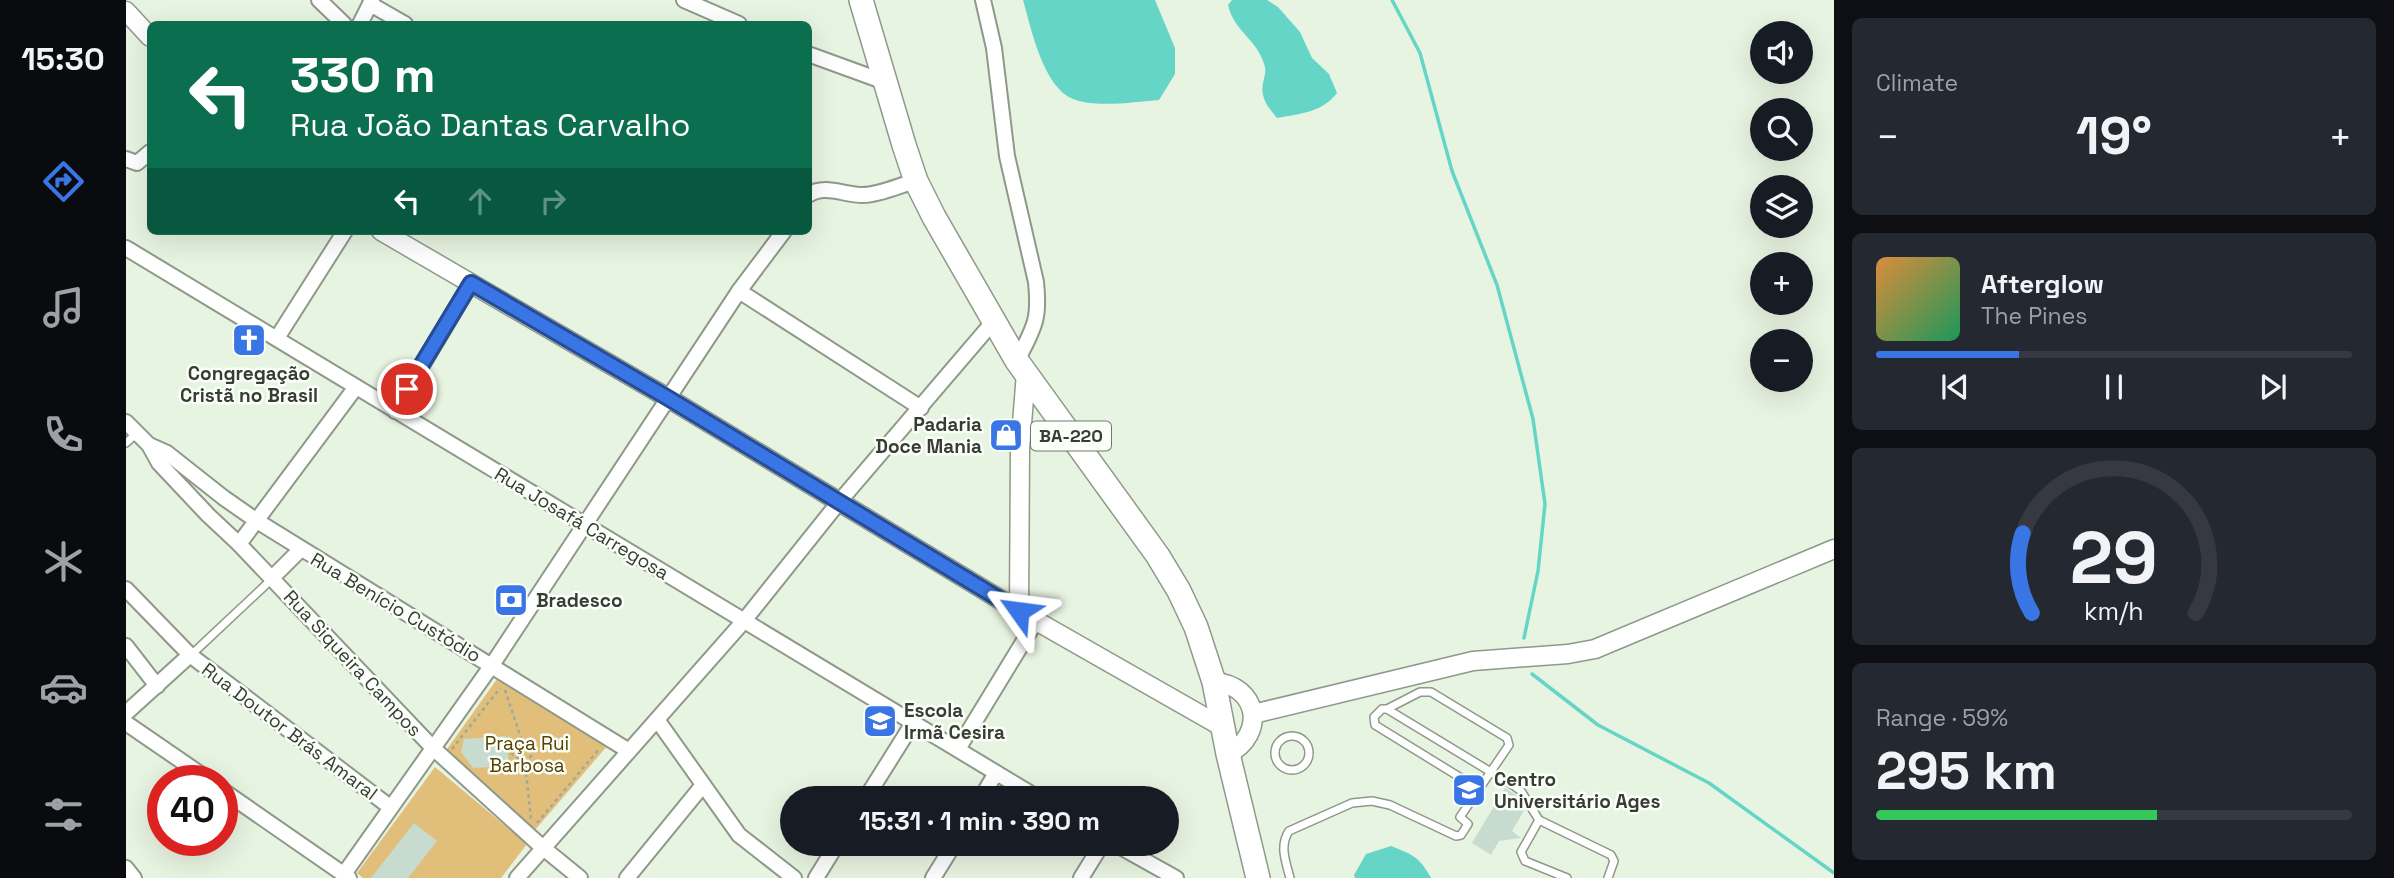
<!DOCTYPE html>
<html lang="en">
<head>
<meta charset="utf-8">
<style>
	:root { --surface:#171b24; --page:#242831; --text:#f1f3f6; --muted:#9ea1a6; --line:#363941; --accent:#3975e4 }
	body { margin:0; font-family:"Space Grotesk",sans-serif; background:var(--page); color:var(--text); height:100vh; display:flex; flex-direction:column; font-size:26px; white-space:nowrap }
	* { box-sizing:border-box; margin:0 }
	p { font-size:23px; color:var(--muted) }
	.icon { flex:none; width:38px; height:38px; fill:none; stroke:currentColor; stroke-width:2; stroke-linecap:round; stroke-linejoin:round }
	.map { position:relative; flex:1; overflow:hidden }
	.side { display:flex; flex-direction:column; gap:18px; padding:18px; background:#0d0f14; width:560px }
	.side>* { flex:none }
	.hud { position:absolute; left:21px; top:21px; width:665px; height:214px; border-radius:10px; box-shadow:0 7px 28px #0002; background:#0b6e4f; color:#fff; overflow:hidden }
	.fabs { position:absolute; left:1624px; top:21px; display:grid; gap:14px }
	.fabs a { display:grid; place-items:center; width:63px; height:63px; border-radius:50%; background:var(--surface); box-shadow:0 7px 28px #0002; font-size:35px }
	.speed { position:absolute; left:21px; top:765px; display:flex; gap:14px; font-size:35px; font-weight:700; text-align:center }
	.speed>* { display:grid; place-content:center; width:91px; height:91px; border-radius:50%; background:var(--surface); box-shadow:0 7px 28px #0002; line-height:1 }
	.speed .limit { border:10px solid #d22; background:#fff; color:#111 }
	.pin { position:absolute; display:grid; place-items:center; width:60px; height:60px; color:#fff; margin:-30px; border:4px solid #fff; border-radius:50%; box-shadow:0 2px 7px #0007 }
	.me { position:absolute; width:77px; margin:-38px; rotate:301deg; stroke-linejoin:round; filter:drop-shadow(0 0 5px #0008) }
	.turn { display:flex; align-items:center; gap:24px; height:147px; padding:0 28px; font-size:32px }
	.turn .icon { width:91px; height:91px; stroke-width:2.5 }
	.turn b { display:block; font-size:49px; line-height:60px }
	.lanes { display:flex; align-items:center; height:66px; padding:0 28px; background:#0003; justify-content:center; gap:35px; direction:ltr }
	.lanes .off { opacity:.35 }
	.big { font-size:52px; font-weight:700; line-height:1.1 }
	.side .tile { flex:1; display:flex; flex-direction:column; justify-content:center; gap:10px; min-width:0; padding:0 24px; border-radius:10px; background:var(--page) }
	.side .dial { align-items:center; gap:0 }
	.dial svg { height:182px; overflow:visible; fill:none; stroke:var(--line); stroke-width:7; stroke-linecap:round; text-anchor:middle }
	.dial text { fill:var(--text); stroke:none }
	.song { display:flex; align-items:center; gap:21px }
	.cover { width:84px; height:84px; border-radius:10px; background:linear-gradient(135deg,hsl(30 70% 55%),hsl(150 70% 35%)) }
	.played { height:7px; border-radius:4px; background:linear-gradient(90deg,var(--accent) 30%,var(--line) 30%) }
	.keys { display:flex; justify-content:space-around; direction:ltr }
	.heat { display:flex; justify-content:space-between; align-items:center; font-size:38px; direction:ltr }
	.charge { height:10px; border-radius:5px; background:linear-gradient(90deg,#34c759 59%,var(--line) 0) }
	.trip { position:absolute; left:654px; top:786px; width:399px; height:70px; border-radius:35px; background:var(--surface); box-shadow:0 7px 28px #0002; font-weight:700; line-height:70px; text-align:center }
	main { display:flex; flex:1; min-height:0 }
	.dock { display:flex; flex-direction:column; width:126px; justify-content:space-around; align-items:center; background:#090b0e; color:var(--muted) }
	.dock .icon { width:49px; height:49px }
	.dock .selected { color:var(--accent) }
	.dock b { font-size:32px; color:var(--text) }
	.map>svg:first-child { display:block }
	.green { fill:#e1bf7a }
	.water { fill:#65d5c8 }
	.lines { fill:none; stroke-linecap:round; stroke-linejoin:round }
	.stream { stroke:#65d5c8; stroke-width:3.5 }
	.building { fill:#c7dbcf }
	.service-casing { stroke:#8e9989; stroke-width:10 }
	.minor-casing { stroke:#8e9989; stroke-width:18 }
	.tertiary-casing { stroke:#8e9989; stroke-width:21 }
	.primary-casing { stroke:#8e9989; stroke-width:26 }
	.path { stroke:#a0a89b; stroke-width:2.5; stroke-dasharray:3.5 3.5; stroke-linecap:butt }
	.service { stroke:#fff; stroke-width:7 }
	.minor { stroke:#fff; stroke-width:14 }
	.tertiary { stroke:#fff; stroke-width:18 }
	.primary { stroke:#fff; stroke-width:23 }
	.route-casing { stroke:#254c94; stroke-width:18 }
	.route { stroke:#3975e4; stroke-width:12 }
	.labels { text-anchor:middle; stroke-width:5; stroke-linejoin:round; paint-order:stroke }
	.shield { fill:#fafff8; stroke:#727670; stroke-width:2 }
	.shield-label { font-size:18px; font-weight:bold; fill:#383c35 }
	.poi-label { font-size:19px; font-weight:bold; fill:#383c35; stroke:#fafff8; text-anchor:start }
	.street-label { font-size:19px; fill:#383c35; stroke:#fafff8 }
	.park-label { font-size:19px; fill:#573f00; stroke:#fafff8 }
</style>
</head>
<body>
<main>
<nav class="dock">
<b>15:30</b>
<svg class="icon selected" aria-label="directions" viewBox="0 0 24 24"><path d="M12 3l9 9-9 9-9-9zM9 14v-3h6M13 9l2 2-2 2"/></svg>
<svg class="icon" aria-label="music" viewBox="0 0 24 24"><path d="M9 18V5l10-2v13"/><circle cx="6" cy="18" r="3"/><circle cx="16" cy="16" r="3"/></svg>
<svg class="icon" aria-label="phone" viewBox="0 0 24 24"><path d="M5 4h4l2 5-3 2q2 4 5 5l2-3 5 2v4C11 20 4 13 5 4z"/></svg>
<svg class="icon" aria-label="climate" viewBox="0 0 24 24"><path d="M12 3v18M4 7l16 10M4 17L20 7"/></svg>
<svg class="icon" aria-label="car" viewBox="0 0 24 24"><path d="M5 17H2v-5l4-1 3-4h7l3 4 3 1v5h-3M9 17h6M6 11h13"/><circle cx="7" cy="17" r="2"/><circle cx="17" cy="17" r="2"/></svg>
<svg class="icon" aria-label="filters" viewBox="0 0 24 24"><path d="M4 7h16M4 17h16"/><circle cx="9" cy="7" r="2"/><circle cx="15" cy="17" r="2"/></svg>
</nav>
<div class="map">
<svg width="1708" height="878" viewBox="0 0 1708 878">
	<rect width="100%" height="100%" fill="#e8f4e2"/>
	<g class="green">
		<path d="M 371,679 L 384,679 L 482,745 L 409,830 L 403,830 L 319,752 Z"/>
		<path d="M 309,767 L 401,844 L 375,878 L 237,878 L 231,873 Z"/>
	</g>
	<g class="water">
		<path d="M 897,0 L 1029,0 L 1049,48 L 1049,74 L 1033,100 C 1010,102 968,108 947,99 C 917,87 905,28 897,0 Z"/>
		<path d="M 1106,0 L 1141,0 L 1152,7 L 1174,32 L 1186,58 L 1203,74 L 1211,93 C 1197,112 1174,114 1151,118 C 1142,107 1134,98 1137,83 C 1138,78 1140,72 1139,67 C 1132,39 1108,32 1102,5 Z"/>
		<path d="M 1265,846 C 1287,855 1293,856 1305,878 L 1229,878 L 1228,875 L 1240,854 Z"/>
	</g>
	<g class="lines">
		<g class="stream">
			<path d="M 1266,0 L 1294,53 L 1326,171 L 1371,285 L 1407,419 L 1419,504 L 1412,571 L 1398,638"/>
			<path d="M 1406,674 L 1472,725 L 1583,783 L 1708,873"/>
		</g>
	</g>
	<g class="building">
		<path d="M 380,736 L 383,766 L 347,768 L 335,752 L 338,739 Z"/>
		<path d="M 1379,788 L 1390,795 L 1399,809 L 1386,831 L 1395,838 L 1373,841 L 1365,855 L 1346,843 Z"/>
		<path d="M 288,823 L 311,841 L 282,878 L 245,878 Z"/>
	</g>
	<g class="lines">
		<g class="service-casing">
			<g id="service">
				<path d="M 0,443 L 11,433"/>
				<path d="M 65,655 L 146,579"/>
				<circle cx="1166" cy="753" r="17"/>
				<path d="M 1353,789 L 1249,725 L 1248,717 L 1256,709 L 1261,709 L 1388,786 L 1395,791 L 1413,820 L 1485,855 L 1488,861 L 1482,878"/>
				<path d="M 1413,820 L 1395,852 L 1399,861 L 1441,878"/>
				<path d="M 1164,878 C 1160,862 1153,846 1163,831 L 1226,803 L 1246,801 L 1264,805 L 1330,836 L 1335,835 L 1342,824 L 1334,817 L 1383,745 L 1381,738 L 1305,692 L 1294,692 L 1261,709"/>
			</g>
		</g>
		<g class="minor-casing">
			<g id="minor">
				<path d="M 193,0 L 218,24"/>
				<path d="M 558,0 L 613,24"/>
				<path d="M 857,0 L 868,48 L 881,156 L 910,282 C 914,321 908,327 891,361"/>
				<path d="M 244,4 L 279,24"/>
				<path d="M 234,24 L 246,0"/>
				<path d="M 682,54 L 759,82"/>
				<path d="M 0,159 L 11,163 L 24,152"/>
				<path d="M 682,195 C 699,184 718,195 737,195 C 753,195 774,185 790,181"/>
				<path d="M 0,248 L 912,798"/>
				<path d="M 613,291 L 795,408"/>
				<path d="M 151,338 L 219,231"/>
				<path d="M 269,411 L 345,283"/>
				<path d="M 0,422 L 23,445 L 33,463 L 82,515 L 113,544 L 307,748 L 416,847 L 454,878"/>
				<path d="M 23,445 L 41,453 L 98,498 L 131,521 L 503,751"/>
				<path d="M 113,544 L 230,387"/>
				<path d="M 146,578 L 175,549"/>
				<path d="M 0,589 L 64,655 L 264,807"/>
				<path d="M 0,646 L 31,686"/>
				<path d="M 0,713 L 64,655"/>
				<path d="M 532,721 L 613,835 L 668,878"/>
				<path d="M 0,723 L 83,780"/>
				<path d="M 832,749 L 910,621"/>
				<path d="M 96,790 L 223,878"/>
				<path d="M 740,798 L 787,723"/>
				<path d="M 855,798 L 870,773"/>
				<path d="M 989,844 L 1050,878"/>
				<path d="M 0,868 L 8,878"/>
				<path d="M 218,874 L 366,665 L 613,291 L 658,231"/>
				<path d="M 391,878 L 617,622 L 713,502 L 867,322"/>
				<path d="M 501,878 L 577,785"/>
				<path d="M 690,878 L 711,844"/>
				<path d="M 807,878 L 828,844"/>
				<path d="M 955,878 L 976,844"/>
			</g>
		</g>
		<g class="tertiary-casing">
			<g id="tertiary">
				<path d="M 0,11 L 24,37"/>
				<path d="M 255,231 L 542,398 L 893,611 L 1098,728"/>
				<path d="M 893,611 L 894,449 L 900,373"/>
				<path d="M 1088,682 C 1132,685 1141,734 1102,754"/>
				<path d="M 1127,714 L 1347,661 L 1442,654 L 1469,649 L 1708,549"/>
			</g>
		</g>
		<g class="primary-casing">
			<path id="primary" d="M 735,0 L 778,145 L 790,181 L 808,217 L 891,361 L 1032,556 L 1053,591 L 1070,627 L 1088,682 L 1102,754 L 1132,878"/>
		</g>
		<g class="path">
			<path d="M 379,690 L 397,744 L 386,754 L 399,763 L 405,819"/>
			<path d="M 397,744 L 410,750 L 399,763"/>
			<path d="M 326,749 L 374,688"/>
			<path d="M 411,823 L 474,748"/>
		</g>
		<use href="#service" class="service"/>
		<use href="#minor" class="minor"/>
		<use href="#tertiary" class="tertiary"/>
		<use href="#primary" class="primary"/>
	</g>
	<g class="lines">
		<g class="route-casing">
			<path id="route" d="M 281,389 L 345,283 L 542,398 L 893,611"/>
		</g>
		<use href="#route" class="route"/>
	</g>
	<defs>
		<g id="church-square" transform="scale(1.75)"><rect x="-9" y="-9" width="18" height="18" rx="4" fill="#3975e4" stroke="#fafff8"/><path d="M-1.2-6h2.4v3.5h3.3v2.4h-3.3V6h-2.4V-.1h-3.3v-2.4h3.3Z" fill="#fff"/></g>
		<g id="shop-square" transform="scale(1.75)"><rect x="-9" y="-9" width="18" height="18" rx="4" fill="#3975e4" stroke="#fafff8"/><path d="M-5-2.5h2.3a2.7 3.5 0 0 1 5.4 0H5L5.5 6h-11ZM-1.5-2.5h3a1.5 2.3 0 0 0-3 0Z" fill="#fff"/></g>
		<g id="bank-square" transform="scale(1.75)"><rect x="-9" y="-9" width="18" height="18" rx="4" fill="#3975e4" stroke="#fafff8"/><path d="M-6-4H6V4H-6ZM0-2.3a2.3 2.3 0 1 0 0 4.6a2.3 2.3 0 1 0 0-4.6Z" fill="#fff"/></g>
		<g id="school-square" transform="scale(1.75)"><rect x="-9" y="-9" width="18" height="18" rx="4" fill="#3975e4" stroke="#fafff8"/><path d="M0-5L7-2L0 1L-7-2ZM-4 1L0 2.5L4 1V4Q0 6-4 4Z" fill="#fff"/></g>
		<g id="university-square" transform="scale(1.75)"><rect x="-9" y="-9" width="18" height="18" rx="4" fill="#3975e4" stroke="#fafff8"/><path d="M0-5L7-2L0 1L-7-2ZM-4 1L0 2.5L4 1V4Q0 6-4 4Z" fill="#fff"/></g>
	</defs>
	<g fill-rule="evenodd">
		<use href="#church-square" x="123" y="340"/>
		<use href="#shop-square" x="880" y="435"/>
		<use href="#bank-square" x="385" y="600"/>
		<use href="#school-square" x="754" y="721"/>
		<use href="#university-square" x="1343" y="790"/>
	</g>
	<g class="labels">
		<rect class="shield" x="905" y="421.5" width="80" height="29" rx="5"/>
		<g class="shield-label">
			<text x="945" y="442">BA-220</text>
		</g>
		<g class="poi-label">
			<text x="123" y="380" text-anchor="middle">Congregação<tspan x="123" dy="22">Cristã no Brasil</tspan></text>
			<text x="856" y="431" text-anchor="end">Padaria<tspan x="856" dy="22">Doce Mania</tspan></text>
			<text x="410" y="607">Bradesco</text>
			<text x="778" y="717">Escola<tspan x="778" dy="22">Irmã Cesira</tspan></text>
			<text x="1368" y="786">Centro<tspan x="1368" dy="22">Universitário Ages</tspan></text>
		</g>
		<g class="street-label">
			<text transform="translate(456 523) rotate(31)" y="7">Rua Josafá Carregosa</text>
			<text transform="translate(270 607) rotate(31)" y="7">Rua Benício Custódio</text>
			<text transform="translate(227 663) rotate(47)" y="7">Rua Siqueira Campos</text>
			<text transform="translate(164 731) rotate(37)" y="7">Rua Doutor Brás Amaral</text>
		</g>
		<g class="park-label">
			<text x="401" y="750">Praça Rui<tspan x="401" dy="22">Barbosa</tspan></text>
		</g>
	</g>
</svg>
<div class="fabs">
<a><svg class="icon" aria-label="sound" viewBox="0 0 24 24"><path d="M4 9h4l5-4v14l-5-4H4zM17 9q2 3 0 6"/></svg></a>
<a><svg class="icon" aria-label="search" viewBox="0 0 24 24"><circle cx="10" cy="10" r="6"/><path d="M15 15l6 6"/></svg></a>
<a><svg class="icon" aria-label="layers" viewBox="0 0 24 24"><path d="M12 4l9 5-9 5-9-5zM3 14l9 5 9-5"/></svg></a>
<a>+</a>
<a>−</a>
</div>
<div class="speed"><div class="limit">40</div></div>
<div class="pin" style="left:281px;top:389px;background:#d93025"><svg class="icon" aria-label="arrive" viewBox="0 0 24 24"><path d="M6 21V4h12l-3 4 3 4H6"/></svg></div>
<svg class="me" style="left:893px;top:611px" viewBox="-20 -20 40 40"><path d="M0-17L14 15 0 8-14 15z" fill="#3975e4" stroke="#fff" stroke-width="4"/></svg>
<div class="trip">15:31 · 1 min · 390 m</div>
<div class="hud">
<div class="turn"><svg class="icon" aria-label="left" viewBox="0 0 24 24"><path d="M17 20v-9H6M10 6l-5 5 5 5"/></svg><div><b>330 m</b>Rua João Dantas Carvalho</div></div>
<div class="lanes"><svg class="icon" aria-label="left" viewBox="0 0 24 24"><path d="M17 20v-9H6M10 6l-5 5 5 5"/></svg><svg class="icon off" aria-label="ahead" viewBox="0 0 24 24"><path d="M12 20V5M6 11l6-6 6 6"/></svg><svg class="icon off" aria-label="right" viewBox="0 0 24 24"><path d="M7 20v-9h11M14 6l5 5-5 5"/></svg></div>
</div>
</div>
<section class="side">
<div class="tile"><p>Climate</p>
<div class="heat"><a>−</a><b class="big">19°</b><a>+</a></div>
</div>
<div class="tile">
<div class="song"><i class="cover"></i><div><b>Afterglow</b><p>The Pines</p></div></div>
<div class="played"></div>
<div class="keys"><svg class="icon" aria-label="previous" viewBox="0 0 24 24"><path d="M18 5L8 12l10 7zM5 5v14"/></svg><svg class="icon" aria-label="pause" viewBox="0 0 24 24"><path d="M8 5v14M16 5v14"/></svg><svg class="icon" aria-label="next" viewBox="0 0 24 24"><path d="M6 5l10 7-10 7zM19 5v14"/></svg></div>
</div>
<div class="tile dial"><svg viewBox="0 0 100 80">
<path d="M14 69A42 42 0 1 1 86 69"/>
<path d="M14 69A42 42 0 0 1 10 34" stroke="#3975e4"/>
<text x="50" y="56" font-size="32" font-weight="700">29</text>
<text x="50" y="72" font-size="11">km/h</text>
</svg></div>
<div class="tile"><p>Range · 59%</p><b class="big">295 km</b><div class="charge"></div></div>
</section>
</main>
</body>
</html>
